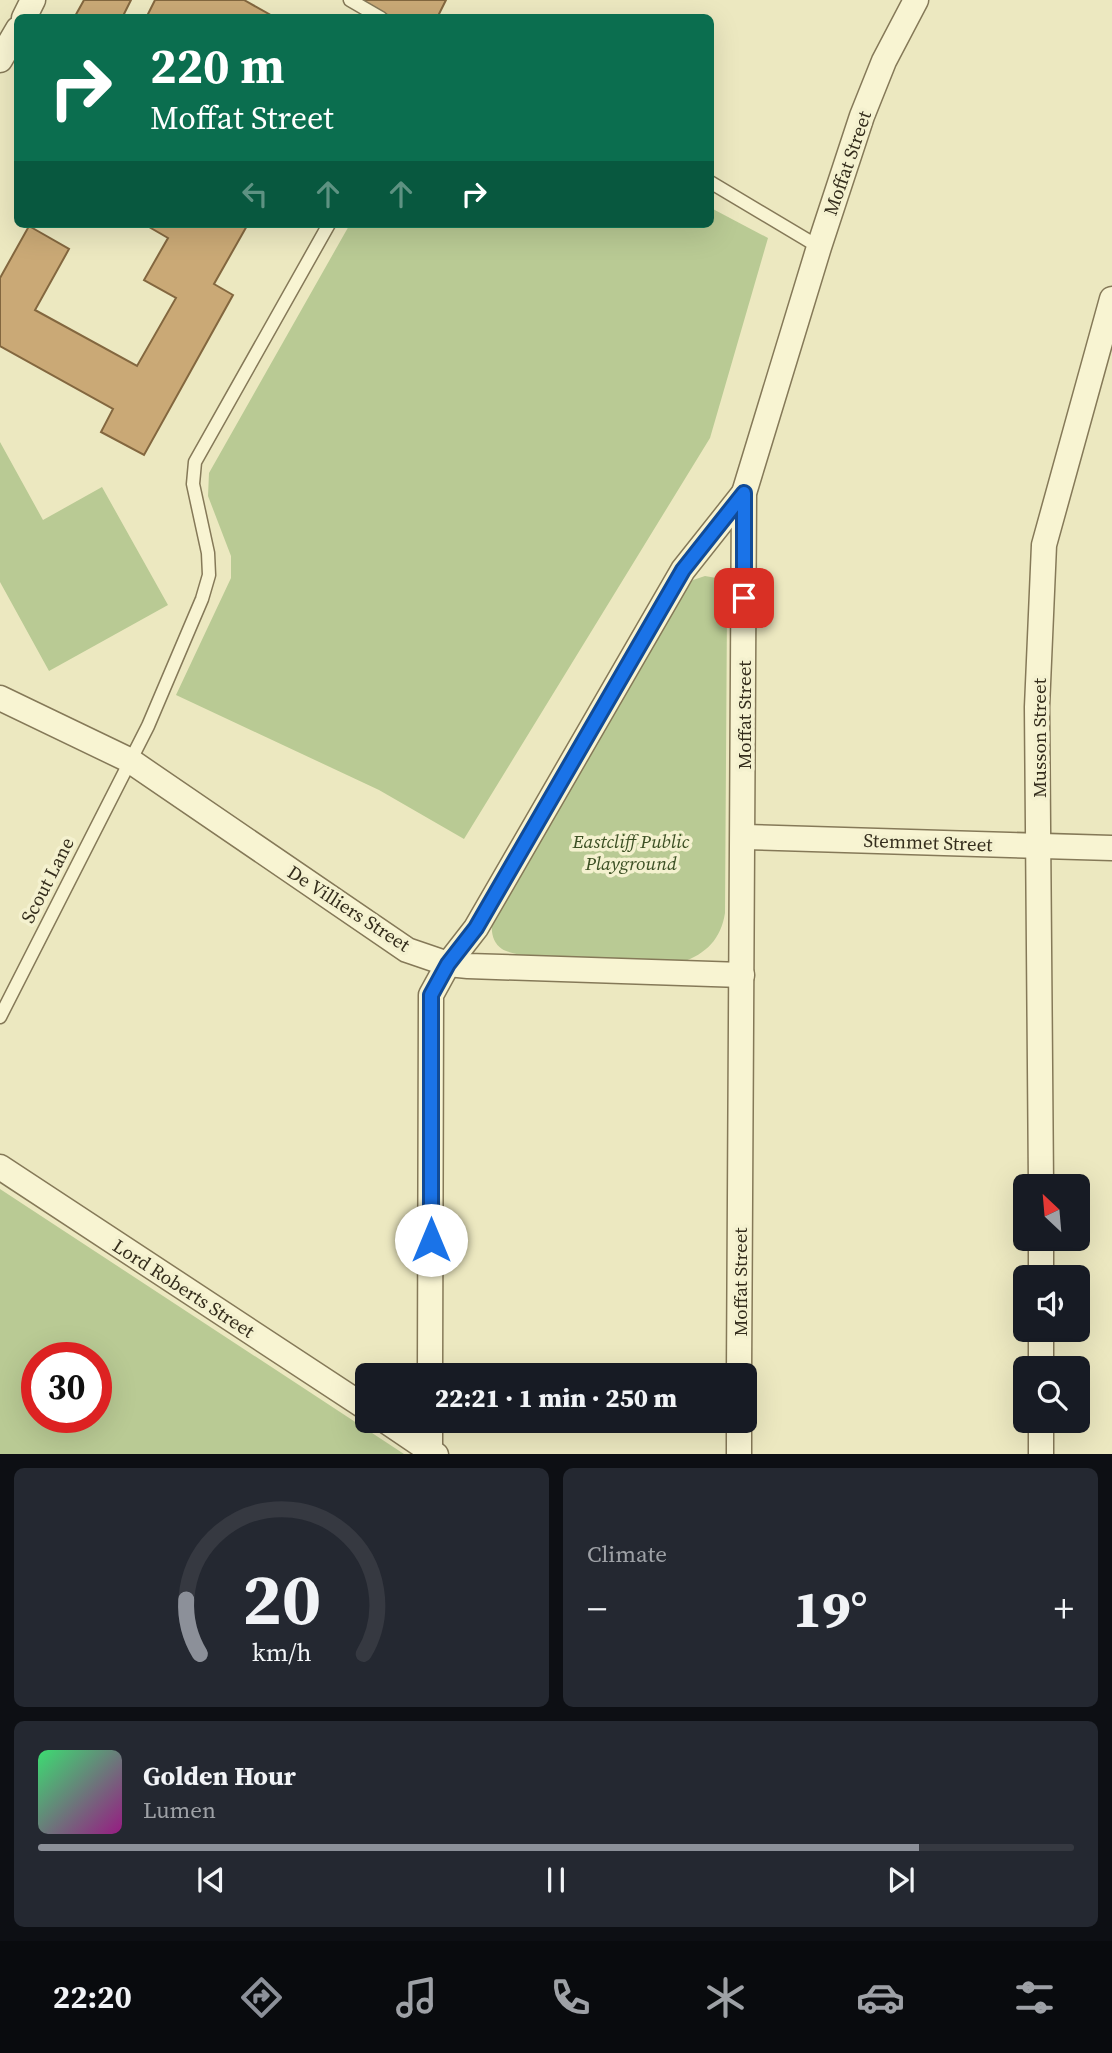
<!DOCTYPE html>
<html lang="en">
<head>
<meta charset="utf-8">
<style>
	:root { --surface:#171b24; --page:#242831; --text:#f1f3f6; --muted:#9ea1a6; --line:#363941; --accent:#8c9099 }
	body { margin:0; font-family:"Source Serif 4",serif; background:var(--page); color:var(--text); height:100vh; display:flex; flex-direction:column; font-size:26px; white-space:nowrap }
	* { box-sizing:border-box; margin:0 }
	p { font-size:23px; color:var(--muted) }
	.icon { flex:none; width:38px; height:38px; fill:none; stroke:currentColor; stroke-width:2; stroke-linecap:round; stroke-linejoin:round }
	.map { position:relative; height:1454px; overflow:hidden }
	.side { display:flex; flex-direction:column; gap:14px; padding:14px; background:#0d0f14; flex:1 }
	.side>* { flex:none }
	.top-card { position:absolute; left:14px; top:14px; width:700px; height:214px; border-radius:10px; box-shadow:0 7px 28px #0002; background:#0b6e4f; color:#fff; overflow:hidden }
	.needle { width:46px; rotate:334deg }
	.controls { position:absolute; left:1013px; top:1174px; display:grid; gap:14px }
	.controls a { display:grid; place-items:center; width:77px; height:77px; border-radius:10px; background:var(--surface); box-shadow:0 7px 28px #0002; font-size:35px }
	.speed { position:absolute; left:21px; top:1342px; display:flex; gap:14px; font-size:35px; font-weight:700; text-align:center }
	.speed>* { display:grid; place-content:center; width:91px; height:91px; border-radius:50%; background:var(--surface); box-shadow:0 7px 28px #0002; line-height:1 }
	.speed .limit { border:10px solid #d22; background:#fff; color:#111 }
	.pin { position:absolute; display:grid; place-items:center; width:60px; height:60px; color:#fff; margin:-30px; border-radius:14px; box-shadow:0 4px 10px #0006 }
	.me { position:absolute; width:77px; margin:-38px; rotate:0deg; stroke-linejoin:round; filter:drop-shadow(0 0 5px #0008) }
	.turn { display:flex; align-items:center; gap:24px; height:147px; padding:0 21px; font-size:32px }
	.turn .icon { width:91px; height:91px; stroke-width:2.5 }
	.turn b { display:block; font-size:49px; line-height:60px }
	.lanes { display:flex; align-items:center; height:66px; padding:0 21px; background:#0003; justify-content:center; gap:35px; direction:ltr }
	.lanes .off { opacity:.35 }
	.big { font-size:52px; font-weight:800; line-height:1.1 }
	.side .widget { flex:1; display:flex; flex-direction:column; justify-content:center; gap:10px; min-width:0; padding:0 24px; border-radius:10px; background:var(--page) }
	.side .dial { align-items:center; gap:0 }
	.dial svg { height:182px; overflow:visible; fill:none; stroke:var(--line); stroke-width:7; stroke-linecap:round; text-anchor:middle }
	.dial text { fill:var(--text); stroke:none }
	.song { display:flex; align-items:center; gap:21px }
	.cover { width:84px; height:84px; border-radius:10px; background:linear-gradient(135deg,hsl(140 70% 55%),hsl(310 70% 35%)) }
	.played { height:7px; border-radius:4px; background:linear-gradient(90deg,var(--accent) 85%,var(--line) 85%) }
	.keys { display:flex; justify-content:space-around; direction:ltr }
	.heat { display:flex; justify-content:space-between; align-items:center; font-size:38px; direction:ltr }
	.side .tiles { flex:1; display:grid; gap:14px; grid-template-columns:1fr 1fr }
	.widget:last-child { grid-column:span 2 }
	.trip { position:absolute; left:355px; top:1363px; width:402px; height:70px; border-radius:10px; background:var(--surface); box-shadow:0 7px 28px #0002; font-weight:800; line-height:70px; text-align:center }
	.tab-bar { display:flex; height:112px; justify-content:space-around; align-items:center; background:#090b0e; color:var(--muted) }
	.tab-bar .icon { width:49px; height:49px }
	.tab-bar .active { color:var(--accent) }
	.tab-bar b { font-size:32px; color:var(--text) }
	.map>svg:first-child { display:block }
	.green { fill:#b9ca94; fill-rule:evenodd }
	.building { fill:#caa976; stroke:#83673f; stroke-width:2 }
	.lines { fill:none; stroke-linecap:round; stroke-linejoin:round }
	.service-casing { stroke:#857958; stroke-width:15 }
	.minor-casing { stroke:#857958; stroke-width:27 }
	.service { stroke:#f8f4d2; stroke-width:12 }
	.minor { stroke:#f8f4d2; stroke-width:24 }
	.route-casing { stroke:#114b97; stroke-width:18 }
	.route { stroke:#1a73e8; stroke-width:12 }
	.labels { text-anchor:middle; stroke-width:7; stroke-linejoin:round; paint-order:stroke }
	.street-label { font-size:19px; fill:#342d1c; stroke:#f4f1cf }
	.park-label { font-size:19px; font-style:italic; fill:#3c5024; stroke:#f4f1cf }
</style>
</head>
<body>
<div class="map">
<svg width="1112" height="1455" viewBox="0 0 1112 1455">
	<rect width="100%" height="100%" fill="#ece8c0"/>
	<g class="green">
		<path d="M 711,208 L 768,238 L 710,438 L 464,839 L 379,790 L 176,695 L 231,578 L 231,556 L 208,496 L 209,473 L 350,224 L 710,224 Z"/>
		<path d="M 0,442 L 43,520 L 102,487 L 168,605 L 49,671 L 0,582 Z"/>
		<path d="M 705,576 L 722,579 L 726,592 L 727,610 L 725,913 C 721,939 706,954 682,962 C 646,961 528,964 502,949 C 494,944 491,934 492,925 L 666,617 L 693,580 Z"/>
		<path d="M 0,1189 L 404,1454 L 0,1454 ZM 96,1358 L 96,1418 L 37,1418 L 37,1358 Z"/>
	</g>
	<g class="building">
		<path d="M 84,0 L 131,0 L 122,18 L 74,18 Z"/>
		<path d="M 155,0 L 244,0 L 276,18 L 146,18 Z"/>
		<path d="M 359,0 L 446,0 L 437,18 L 393,18 Z"/>
		<path d="M 144,224 L 248,224 L 214,284 L 233,295 L 144,455 L 101,432 L 113,409 L 0,346 L 0,278 L 29,226 L 69,249 L 35,310 L 137,366 L 176,298 L 144,280 L 168,238 Z"/>
	</g>
	<g class="lines">
		<g class="service-casing">
			<g id="service">
				<path d="M 350,0 L 381,18"/>
				<path d="M 710,182 L 819,247"/>
				<path d="M 0,1017 L 148,726 L 202,599 L 209,575 L 208,553 L 193,484 L 195,462 L 329,224"/>
			</g>
		</g>
		<g class="minor-casing">
			<g id="minor">
				<path d="M 24,18 L 33,0"/>
				<path d="M 0,60 L 18,29"/>
				<path d="M 0,698 L 129,760 L 407,950 L 448,964 L 468,966 L 742,975"/>
				<path d="M 744,837 L 1112,848"/>
				<path d="M 0,1167 L 368,1409"/>
				<path d="M 1041,1186 L 1037,707 L 1044,545 L 1112,299"/>
				<path d="M 1041,1239 L 1041,1278"/>
				<path d="M 1041,1330 L 1041,1368"/>
				<path d="M 430,1376 L 431,995 L 448,964 L 476,928 L 683,570 L 744,493"/>
				<path d="M 739,1376 L 744,493 L 819,247 L 862,116 L 884,61 L 916,0"/>
				<path d="M 386,1421 L 436,1455"/>
				<path d="M 1041,1421 L 1041,1455"/>
				<path d="M 430,1451 L 430,1421"/>
				<path d="M 739,1455 L 739,1421"/>
			</g>
		</g>
		<use href="#service" class="service"/>
		<use href="#minor" class="minor"/>
	</g>
	<g class="lines">
		<g class="route-casing">
			<path id="route" d="M 431,1240 L 431,995 L 448,964 L 476,928 L 683,570 L 744,493 L 744,598"/>
		</g>
		<use href="#route" class="route"/>
	</g>
	<g class="labels">
		<g class="street-label">
			<text transform="translate(847 163) rotate(-71)" y="7">Moffat Street</text>
			<text transform="translate(744 715) rotate(-90)" y="7">Moffat Street</text>
			<text transform="translate(1039 738) rotate(-90)" y="7">Musson Street</text>
			<text transform="translate(928 842) rotate(2)" y="7">Stemmet Street</text>
			<text transform="translate(47 880) rotate(-63)" y="7">Scout Lane</text>
			<text transform="translate(349 908) rotate(33)" y="7">De Villiers Street</text>
			<text transform="translate(740 1282) rotate(-90)" y="7">Moffat Street</text>
			<text transform="translate(184 1288) rotate(33)" y="7">Lord Roberts Street</text>
		</g>
		<g class="park-label">
			<text x="631" y="848">Eastcliff Public<tspan x="631" dy="22">Playground</tspan></text>
		</g>
	</g>
</svg>
<div class="controls">
<a><svg class="needle" viewBox="-14 -14 28 28"><path d="M0-13l5 13h-10z" fill="#e53935"/><path d="M0 13l5-13h-10z" fill="#9ea1a6"/></svg></a>
<a><svg class="icon" aria-label="sound" viewBox="0 0 24 24"><path d="M4 9h4l5-4v14l-5-4H4zM17 9q2 3 0 6"/></svg></a>
<a><svg class="icon" aria-label="search" viewBox="0 0 24 24"><circle cx="10" cy="10" r="6"/><path d="M15 15l6 6"/></svg></a>
</div>
<div class="speed"><div class="limit">30</div></div>
<div class="pin" style="left:744px;top:598px;background:#d93025"><svg class="icon" aria-label="arrive" viewBox="0 0 24 24"><path d="M6 21V4h12l-3 4 3 4H6"/></svg></div>
<svg class="me" style="left:431px;top:1240px" viewBox="-20 -20 40 40"><circle r="19" fill="#fff"/><path d="M0-13L10 11 0 6-10 11z" fill="#1a73e8"/></svg>
<div class="trip">22:21 · 1 min · 250 m</div>
<div class="top-card">
<div class="turn"><svg class="icon" aria-label="right" viewBox="0 0 24 24"><path d="M7 20v-9h11M14 6l5 5-5 5"/></svg><div><b>220 m</b>Moffat Street</div></div>
<div class="lanes"><svg class="icon off" aria-label="left" viewBox="0 0 24 24"><path d="M17 20v-9H6M10 6l-5 5 5 5"/></svg><svg class="icon off" aria-label="ahead" viewBox="0 0 24 24"><path d="M12 20V5M6 11l6-6 6 6"/></svg><svg class="icon off" aria-label="ahead" viewBox="0 0 24 24"><path d="M12 20V5M6 11l6-6 6 6"/></svg><svg class="icon" aria-label="right" viewBox="0 0 24 24"><path d="M7 20v-9h11M14 6l5 5-5 5"/></svg></div>
</div>
</div>
<section class="side">
<div class="tiles">
<div class="widget dial"><svg viewBox="0 0 100 80">
<path d="M14 69A42 42 0 1 1 86 69"/>
<path d="M14 69A42 42 0 0 1 8 45" stroke="#8c9099"/>
<text x="50" y="56" font-size="32" font-weight="700">20</text>
<text x="50" y="72" font-size="11">km/h</text>
</svg></div>
<div class="widget"><p>Climate</p>
<div class="heat"><a>−</a><b class="big">19°</b><a>+</a></div>
</div>
<div class="widget">
<div class="song"><i class="cover"></i><div><b>Golden Hour</b><p>Lumen</p></div></div>
<div class="played"></div>
<div class="keys"><svg class="icon" aria-label="previous" viewBox="0 0 24 24"><path d="M18 5L8 12l10 7zM5 5v14"/></svg><svg class="icon" aria-label="pause" viewBox="0 0 24 24"><path d="M8 5v14M16 5v14"/></svg><svg class="icon" aria-label="next" viewBox="0 0 24 24"><path d="M6 5l10 7-10 7zM19 5v14"/></svg></div>
</div>
</div>
</section>
<nav class="tab-bar">
<b>22:20</b>
<svg class="icon active" aria-label="directions" viewBox="0 0 24 24"><path d="M12 3l9 9-9 9-9-9zM9 14v-3h6M13 9l2 2-2 2"/></svg>
<svg class="icon" aria-label="music" viewBox="0 0 24 24"><path d="M9 18V5l10-2v13"/><circle cx="6" cy="18" r="3"/><circle cx="16" cy="16" r="3"/></svg>
<svg class="icon" aria-label="phone" viewBox="0 0 24 24"><path d="M5 4h4l2 5-3 2q2 4 5 5l2-3 5 2v4C11 20 4 13 5 4z"/></svg>
<svg class="icon" aria-label="climate" viewBox="0 0 24 24"><path d="M12 3v18M4 7l16 10M4 17L20 7"/></svg>
<svg class="icon" aria-label="car" viewBox="0 0 24 24"><path d="M5 17H2v-5l4-1 3-4h7l3 4 3 1v5h-3M9 17h6M6 11h13"/><circle cx="7" cy="17" r="2"/><circle cx="17" cy="17" r="2"/></svg>
<svg class="icon" aria-label="filters" viewBox="0 0 24 24"><path d="M4 7h16M4 17h16"/><circle cx="9" cy="7" r="2"/><circle cx="15" cy="17" r="2"/></svg>
</nav>
</body>
</html>
